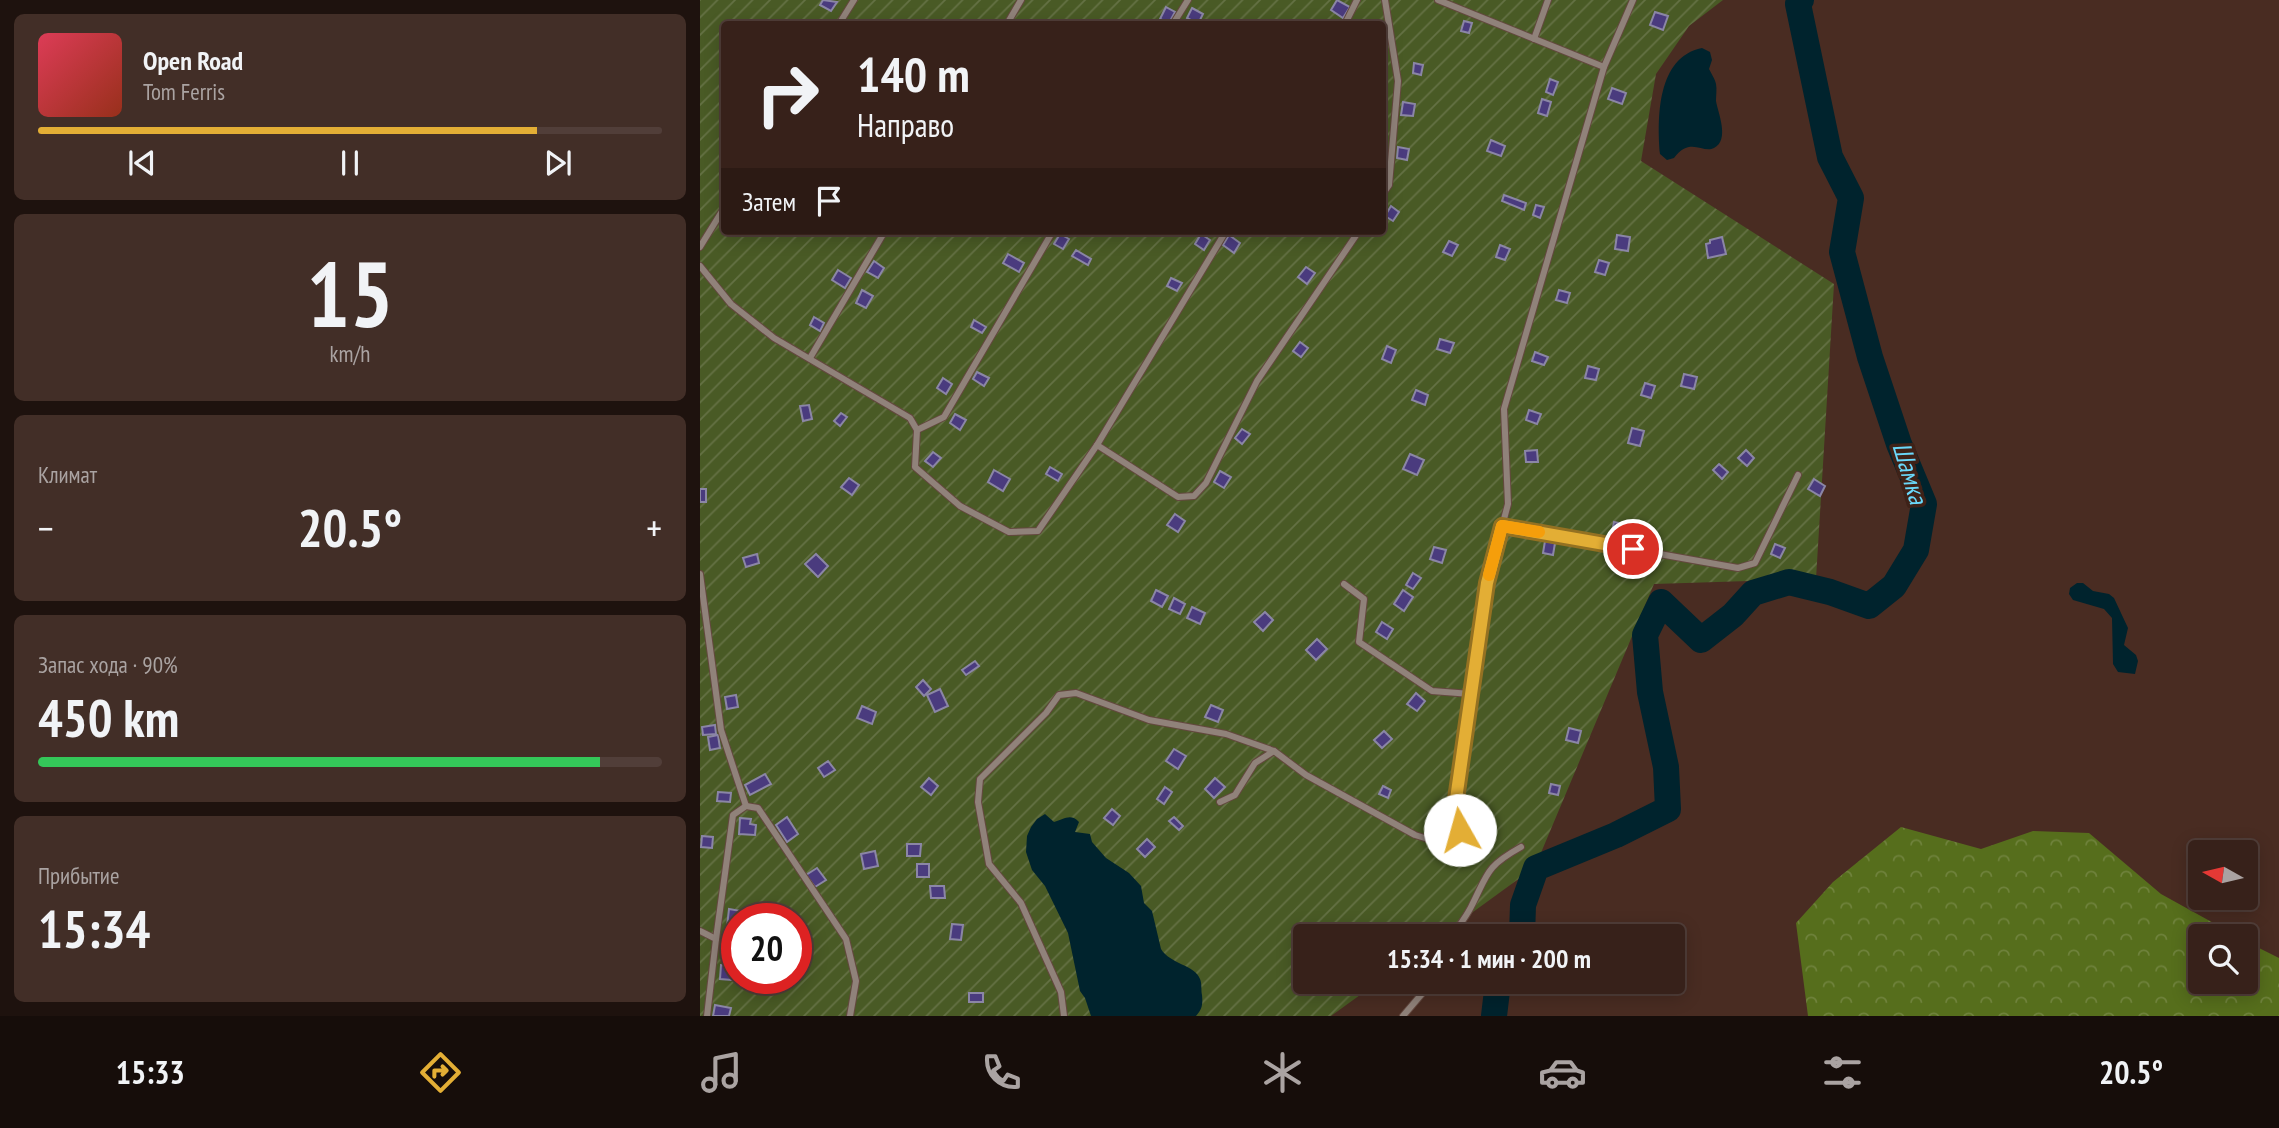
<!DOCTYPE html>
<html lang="ru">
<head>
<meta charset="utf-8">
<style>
	:root { --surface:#37211a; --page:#422e27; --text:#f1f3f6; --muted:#aaa3a2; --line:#513e39; --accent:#e3ae35 }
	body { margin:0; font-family:"PT Sans Narrow",sans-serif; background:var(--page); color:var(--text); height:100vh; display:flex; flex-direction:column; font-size:26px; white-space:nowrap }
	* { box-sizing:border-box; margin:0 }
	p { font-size:23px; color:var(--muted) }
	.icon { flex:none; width:38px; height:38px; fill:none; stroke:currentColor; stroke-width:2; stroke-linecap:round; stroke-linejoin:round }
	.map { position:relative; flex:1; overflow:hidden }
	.sheet { display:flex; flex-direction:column; gap:14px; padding:14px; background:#1e120e; width:700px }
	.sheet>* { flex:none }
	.top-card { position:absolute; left:21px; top:21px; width:665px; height:214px; border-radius:7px; box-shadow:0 4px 18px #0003,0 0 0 2px var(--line); background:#37211a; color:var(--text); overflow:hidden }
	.needle { width:46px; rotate:278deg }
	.controls { position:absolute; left:1488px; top:840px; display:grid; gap:14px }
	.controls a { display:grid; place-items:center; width:70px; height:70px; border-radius:7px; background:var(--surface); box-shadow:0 4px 18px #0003,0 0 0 2px var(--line); font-size:35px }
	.speed { position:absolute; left:21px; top:903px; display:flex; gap:14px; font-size:35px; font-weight:700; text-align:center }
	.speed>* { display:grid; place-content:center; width:91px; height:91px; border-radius:50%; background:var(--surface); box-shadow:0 4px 18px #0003,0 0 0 2px var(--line); line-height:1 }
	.speed .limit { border:10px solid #d22; background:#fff; color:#111 }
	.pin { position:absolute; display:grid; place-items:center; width:60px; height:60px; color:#fff; margin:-30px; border:4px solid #fff; border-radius:50%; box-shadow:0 2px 7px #0007 }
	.me { position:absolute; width:77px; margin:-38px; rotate:353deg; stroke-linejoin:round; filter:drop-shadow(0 0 5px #0008) }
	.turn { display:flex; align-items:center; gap:24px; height:147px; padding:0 21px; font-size:32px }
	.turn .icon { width:91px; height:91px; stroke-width:2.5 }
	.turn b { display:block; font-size:49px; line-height:60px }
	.then { display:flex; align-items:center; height:66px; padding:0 21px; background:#0003; gap:14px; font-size:26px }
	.big { font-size:52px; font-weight:700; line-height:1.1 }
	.sheet .tile { flex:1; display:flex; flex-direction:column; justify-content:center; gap:10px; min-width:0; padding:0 24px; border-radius:10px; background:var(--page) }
	.sheet .dial { align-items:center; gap:0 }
	.dial b { font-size:91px; line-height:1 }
	.song { display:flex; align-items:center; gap:21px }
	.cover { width:84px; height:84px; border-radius:10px; background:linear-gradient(135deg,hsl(350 70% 55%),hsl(10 70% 35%)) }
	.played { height:7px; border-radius:4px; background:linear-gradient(90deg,var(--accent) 80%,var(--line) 80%) }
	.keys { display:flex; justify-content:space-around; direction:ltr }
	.heat { display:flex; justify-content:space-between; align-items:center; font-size:38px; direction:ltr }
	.charge { height:10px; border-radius:5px; background:linear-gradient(90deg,#34c759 90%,var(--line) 0) }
	.trip { position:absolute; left:593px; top:924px; width:392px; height:70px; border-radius:7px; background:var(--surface); box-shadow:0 4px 18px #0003,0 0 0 2px var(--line); font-weight:700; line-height:70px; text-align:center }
	.tab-bar { display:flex; height:112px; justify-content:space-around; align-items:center; background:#160d0a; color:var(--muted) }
	.tab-bar .icon { width:49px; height:49px }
	.tab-bar .selected { color:var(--accent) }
	.tab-bar b { font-size:32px; color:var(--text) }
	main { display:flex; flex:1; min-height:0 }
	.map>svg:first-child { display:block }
	.forest { fill:url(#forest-crowns) }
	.garden { fill:url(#garden-furrows); fill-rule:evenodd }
	.water { fill:#00232d }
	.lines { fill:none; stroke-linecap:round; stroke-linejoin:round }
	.river { stroke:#00232d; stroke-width:26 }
	.building { fill:#4a3b7e; stroke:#8b86a6; stroke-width:2 }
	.lane-casing { stroke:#64483f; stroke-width:8 }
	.lane { stroke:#90827a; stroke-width:6 }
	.route-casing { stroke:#947122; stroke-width:18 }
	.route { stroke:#e3ae35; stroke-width:12 }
	.slow { stroke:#f59e0b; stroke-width:12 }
	.labels { text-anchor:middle; stroke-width:7; stroke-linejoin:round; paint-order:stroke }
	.water-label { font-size:26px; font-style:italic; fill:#6ad9fb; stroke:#3e2218 }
</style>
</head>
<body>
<main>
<section class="sheet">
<div class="tile">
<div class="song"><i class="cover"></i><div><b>Open Road</b><p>Tom Ferris</p></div></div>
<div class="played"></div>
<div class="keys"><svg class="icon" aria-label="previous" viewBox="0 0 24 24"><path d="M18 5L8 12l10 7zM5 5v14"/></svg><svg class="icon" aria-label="pause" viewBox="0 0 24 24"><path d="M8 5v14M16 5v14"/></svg><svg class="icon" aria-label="next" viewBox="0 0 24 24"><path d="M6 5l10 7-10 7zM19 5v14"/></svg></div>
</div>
<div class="tile dial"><b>15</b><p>km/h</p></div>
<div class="tile"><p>Климат</p>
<div class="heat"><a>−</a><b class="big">20.5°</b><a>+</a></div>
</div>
<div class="tile"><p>Запас хода · 90%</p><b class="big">450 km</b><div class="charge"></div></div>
<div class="tile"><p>Прибытие</p><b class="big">15:34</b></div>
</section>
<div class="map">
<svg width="1579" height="1016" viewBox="0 0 1579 1016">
	<defs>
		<pattern id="forest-crowns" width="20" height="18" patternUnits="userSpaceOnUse" patternTransform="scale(1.75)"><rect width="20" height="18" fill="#566e1c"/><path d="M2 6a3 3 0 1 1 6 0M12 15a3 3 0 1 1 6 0" fill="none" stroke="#6f823c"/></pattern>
		<pattern id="garden-furrows" width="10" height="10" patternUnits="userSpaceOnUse" patternTransform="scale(1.75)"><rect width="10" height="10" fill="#495a25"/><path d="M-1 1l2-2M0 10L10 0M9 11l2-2" fill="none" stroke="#647144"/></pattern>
	</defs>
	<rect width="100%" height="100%" fill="#492c22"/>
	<path class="forest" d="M 1201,827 L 1281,849 L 1333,831 L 1389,833 L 1461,894 L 1537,936 L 1500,936 L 1500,982 L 1545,982 L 1545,941 L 1579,958 L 1579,1016 L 1108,1016 L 1096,923 L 1133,882 Z"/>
	<path class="garden" d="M 0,0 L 1023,0 L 989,26 L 956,74 L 941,161 L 1134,284 L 1116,579 L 954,584 L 835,867 L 740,936 L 606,936 L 606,982 L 678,982 L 631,1016 L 0,1016 ZM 24,24 L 682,24 L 682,231 L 24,231 ZM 37,919 L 96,919 L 96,978 L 37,978 Z"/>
	<g class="water">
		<path d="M 1002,48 L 1010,52 L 1012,60 L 1009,69 C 1011,73 1015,79 1016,84 C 1017,89 1016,95 1016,101 C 1018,113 1030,140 1014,148 C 1003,154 990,136 974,158 L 967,160 L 960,154 C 957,118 957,57 1002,48 Z"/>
		<path d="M 1377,583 L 1383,583 L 1393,591 L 1409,594 L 1414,598 L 1428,628 L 1424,645 L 1436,655 L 1438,661 L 1435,674 L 1418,672 L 1413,664 L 1412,618 L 1404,609 L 1373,600 L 1369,594 L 1370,588 Z"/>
		<path d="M 345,814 L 354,822 C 364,819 371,813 379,822 L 375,832 L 390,834 L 392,842 L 406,858 L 429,873 L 441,886 L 444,903 L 452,911 L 461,949 C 470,964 495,965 500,979 C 502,983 501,991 502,995 C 503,1005 502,1009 496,1016 L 391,1016 L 385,998 L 380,991 L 368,933 L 345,886 L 332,870 L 326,852 L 327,836 L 331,827 L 337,819 Z"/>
	</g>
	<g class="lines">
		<g class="river">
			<path d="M 822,936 L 823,905 L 836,868 L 916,835 L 968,809 L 966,767 L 950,692 L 945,635 L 961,602 L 1001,640 L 1033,615 L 1053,593 L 1089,582 L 1130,592 L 1169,606 L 1194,586 L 1216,550 L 1224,504 L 1199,444 L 1170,357 L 1142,252 L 1151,198 L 1130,157 L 1098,4 L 1101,0"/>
			<path d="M 794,1016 L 798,982"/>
		</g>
	</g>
	<g class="building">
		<path d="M 123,0 L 137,2 L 131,11 L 120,5 Z"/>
		<path d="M 637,0 L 650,7 L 643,18 L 631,10 Z"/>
		<path d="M 466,7 L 475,12 L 469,23 L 460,19 Z"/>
		<path d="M 492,8 L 503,14 L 498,24 L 487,18 Z"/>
		<path d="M 955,12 L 968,16 L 963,30 L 950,25 Z"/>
		<path d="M 764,21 L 772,23 L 769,33 L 761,31 Z"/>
		<path d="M 714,63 L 723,65 L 721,75 L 713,73 Z"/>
		<path d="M 850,79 L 858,82 L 853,95 L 846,92 Z"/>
		<path d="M 912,88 L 926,93 L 922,104 L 908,99 Z"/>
		<path d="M 842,99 L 851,102 L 847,116 L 838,113 Z"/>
		<path d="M 703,102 L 715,104 L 713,116 L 701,115 Z"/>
		<path d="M 791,140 L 805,146 L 801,156 L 787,151 Z"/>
		<path d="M 698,147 L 709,149 L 707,160 L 697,158 Z"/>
		<path d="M 804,195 L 826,203 L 824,210 L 802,201 Z"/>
		<path d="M 836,205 L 844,207 L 840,218 L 833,215 Z"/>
		<path d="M 691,206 L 699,212 L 693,221 L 685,216 Z"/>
		<path d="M 360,234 L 369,239 L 363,249 L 354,244 Z"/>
		<path d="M 501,234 L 510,240 L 504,250 L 495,244 Z"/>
		<path d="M 529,235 L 540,243 L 534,253 L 523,245 Z"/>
		<path d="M 917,235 L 930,237 L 928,251 L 915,249 Z"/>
		<path d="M 1022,237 L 1026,254 L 1008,258 L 1006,244 L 1010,243 L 1010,240 Z"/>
		<path d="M 749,241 L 758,245 L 752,256 L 743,252 Z"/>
		<path d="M 800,245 L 810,249 L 805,260 L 796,257 Z"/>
		<path d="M 376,250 L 391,259 L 388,265 L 372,256 Z"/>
		<path d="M 308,254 L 324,263 L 319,272 L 303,263 Z"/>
		<path d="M 899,260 L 909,263 L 905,275 L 895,272 Z"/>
		<path d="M 174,261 L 184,268 L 178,278 L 167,272 Z"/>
		<path d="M 606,267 L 615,273 L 607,284 L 598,277 Z"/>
		<path d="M 138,270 L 151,278 L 145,288 L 132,280 Z"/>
		<path d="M 471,278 L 482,283 L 477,291 L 467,286 Z"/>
		<path d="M 162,290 L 173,296 L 166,308 L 156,303 Z"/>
		<path d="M 859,290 L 870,293 L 867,303 L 856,300 Z"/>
		<path d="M 114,317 L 124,323 L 120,331 L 110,325 Z"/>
		<path d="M 274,320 L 286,327 L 282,333 L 271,327 Z"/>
		<path d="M 740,339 L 754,343 L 750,353 L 737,349 Z"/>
		<path d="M 600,342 L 608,348 L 601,357 L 593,351 Z"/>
		<path d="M 687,346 L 696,350 L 691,363 L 682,359 Z"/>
		<path d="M 835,352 L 848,357 L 844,365 L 832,361 Z"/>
		<path d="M 888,366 L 899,369 L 896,380 L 885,378 Z"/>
		<path d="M 277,372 L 289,378 L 284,386 L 273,379 Z"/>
		<path d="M 984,374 L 997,377 L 994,389 L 981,386 Z"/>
		<path d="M 243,378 L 252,384 L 246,394 L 237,388 Z"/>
		<path d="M 945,383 L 955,386 L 951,398 L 941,395 Z"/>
		<path d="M 716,390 L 728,395 L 725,405 L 712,400 Z"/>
		<path d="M 109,405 L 112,419 L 103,421 L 100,406 Z"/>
		<path d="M 829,410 L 841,414 L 837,424 L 826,420 Z"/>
		<path d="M 141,413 L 147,417 L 140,426 L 134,421 Z"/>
		<path d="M 255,414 L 266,420 L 260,430 L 250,423 Z"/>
		<path d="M 932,428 L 944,431 L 940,446 L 928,443 Z"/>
		<path d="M 542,429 L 550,434 L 542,444 L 535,438 Z"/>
		<path d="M 837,450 L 838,462 L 826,462 L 825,451 Z"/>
		<path d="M 1046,450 L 1054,458 L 1047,466 L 1038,458 Z"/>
		<path d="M 233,452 L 241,458 L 233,467 L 225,461 Z"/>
		<path d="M 710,454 L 724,460 L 717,475 L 703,469 Z"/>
		<path d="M 1019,464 L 1028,472 L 1022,479 L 1013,470 Z"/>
		<path d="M 350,467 L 362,474 L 358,481 L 346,474 Z"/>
		<path d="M 294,470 L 310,479 L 303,491 L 288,482 Z"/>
		<path d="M 520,471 L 531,477 L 524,488 L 514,482 Z"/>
		<path d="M 149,478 L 159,485 L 152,495 L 141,487 Z"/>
		<path d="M 1114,479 L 1125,486 L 1120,496 L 1108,489 Z"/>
		<rect x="0" y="489" width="6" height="13"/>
		<path d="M 475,514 L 485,521 L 478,532 L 467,525 Z"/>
		<path d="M 914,522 L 924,524 L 923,528 L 928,529 L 926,540 L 911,537 Z"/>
		<path d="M 845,541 L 855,543 L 853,555 L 843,553 Z"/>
		<path d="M 1075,544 L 1085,548 L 1080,558 L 1071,554 Z"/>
		<path d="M 734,547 L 746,550 L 742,563 L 730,559 Z"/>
		<path d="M 57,554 L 59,563 L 46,567 L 43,558 Z"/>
		<path d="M 116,554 L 128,566 L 118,577 L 105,564 Z"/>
		<path d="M 937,556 L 950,558 L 947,573 L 935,571 Z"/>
		<path d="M 922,561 L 934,563 L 932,573 L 920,571 Z"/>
		<path d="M 713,573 L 721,578 L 713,589 L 706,585 Z"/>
		<path d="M 456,590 L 468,596 L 462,607 L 451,601 Z"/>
		<path d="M 703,590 L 713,597 L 704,611 L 694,604 Z"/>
		<path d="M 474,598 L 485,604 L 480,614 L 469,609 Z"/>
		<path d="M 492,607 L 505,613 L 500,624 L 487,618 Z"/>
		<path d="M 565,612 L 573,620 L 563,631 L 554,622 Z"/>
		<path d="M 682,622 L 693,629 L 687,639 L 676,632 Z"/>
		<path d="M 617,639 L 627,649 L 616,660 L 606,650 Z"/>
		<path d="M 275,661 L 279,666 L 266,675 L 262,670 Z"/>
		<path d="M 223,680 L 231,689 L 224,696 L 216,687 Z"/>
		<path d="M 240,689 L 248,706 L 235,712 L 227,695 Z"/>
		<path d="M 716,693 L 725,701 L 717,711 L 707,704 Z"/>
		<path d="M 36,695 L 38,707 L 27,709 L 25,697 Z"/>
		<path d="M 511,705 L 523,710 L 518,722 L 505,717 Z"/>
		<path d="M 162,706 L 176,712 L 172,724 L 157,718 Z"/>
		<path d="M 15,725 L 16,734 L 3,735 L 2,727 Z"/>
		<path d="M 869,728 L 881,731 L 878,743 L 866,740 Z"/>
		<path d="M 684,731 L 692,739 L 682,748 L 674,740 Z"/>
		<path d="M 18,735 L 20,748 L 10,750 L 8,737 Z"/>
		<path d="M 474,749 L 486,756 L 478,769 L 466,761 Z"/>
		<path d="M 128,761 L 135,770 L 124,777 L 118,768 Z"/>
		<path d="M 65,774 L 71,784 L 50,795 L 45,785 Z"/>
		<path d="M 229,778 L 238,786 L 231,795 L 221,787 Z"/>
		<path d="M 515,778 L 525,787 L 514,798 L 505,789 Z"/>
		<path d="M 851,784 L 860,786 L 858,795 L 849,793 Z"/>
		<path d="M 683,786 L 691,790 L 688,798 L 679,794 Z"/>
		<path d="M 465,787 L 472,792 L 464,804 L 457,799 Z"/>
		<path d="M 18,792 L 31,793 L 30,802 L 17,801 Z"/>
		<path d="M 412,809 L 420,816 L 413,825 L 404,818 Z"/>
		<path d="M 87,817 L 98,834 L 87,842 L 76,825 Z"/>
		<path d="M 474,817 L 483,826 L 479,830 L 469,821 Z"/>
		<path d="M 40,818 L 51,819 L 50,824 L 56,825 L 55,835 L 39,834 Z"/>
		<path d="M 2,836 L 13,837 L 12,848 L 1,847 Z"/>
		<path d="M 447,839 L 455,847 L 445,857 L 437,849 Z"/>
		<path d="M 207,844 L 221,844 L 220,856 L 207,856 Z"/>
		<path d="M 175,851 L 178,866 L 164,869 L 161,854 Z"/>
		<rect x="217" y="864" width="12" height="13"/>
		<path d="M 117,868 L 126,880 L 115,887 L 106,875 Z"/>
		<path d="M 230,886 L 244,886 L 245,898 L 231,898 Z"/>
		<path d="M 29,909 L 41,911 L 40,919 L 37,919 L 37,928 L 27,927 Z"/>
		<path d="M 252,924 L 263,925 L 261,940 L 250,939 Z"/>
		<path d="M 21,965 L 37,967 L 37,978 L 44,978 L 44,981 L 20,979 Z"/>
		<rect x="269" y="993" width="14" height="9"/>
		<path d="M 15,1005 L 31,1008 L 29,1016 L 13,1016 Z"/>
	</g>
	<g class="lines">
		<g class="lane-casing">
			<g id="lane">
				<path d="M 738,0 L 904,67"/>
				<path d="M 139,24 L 154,0"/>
				<path d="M 307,24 L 321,0"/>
				<path d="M 473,24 L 488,0"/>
				<path d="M 645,24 L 657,0"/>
				<path d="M 834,39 L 848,0"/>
				<path d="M 682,195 L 689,185 L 698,81 L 685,0"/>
				<path d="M 353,231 L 244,417 L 217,430 L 215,467 L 260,506 L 309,532 L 338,531 L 397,445 L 526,231"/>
				<path d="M 0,247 L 24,208"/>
				<path d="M 0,266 L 31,304 L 74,338 L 210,418 L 217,430"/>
				<path d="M 110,358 L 185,231"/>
				<path d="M 397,445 L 478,497 L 494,496 L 506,483 L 557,381 L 659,231"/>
				<path d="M 802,526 L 1038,568 L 1055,563 L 1098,475"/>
				<path d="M 0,574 L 21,730 L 46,806"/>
				<path d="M 644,584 L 664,599 L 659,642 L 732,691 L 771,694"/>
				<path d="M 520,802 L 535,795 L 555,763 L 574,751"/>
				<path d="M 770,838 L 760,830 L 754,813 L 787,583 L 808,504 L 804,409 L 904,67 L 933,0"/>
				<path d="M 0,931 L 16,939 L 7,1016"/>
				<path d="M 752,936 C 758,927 766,917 771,907 C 788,874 785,867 821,847"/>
				<path d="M 16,939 L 33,815 L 46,806 L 58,808 L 146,939 L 156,981 L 150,1016"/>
				<path d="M 364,1016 L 361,992 L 321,903 L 289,864 L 278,802 L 280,779 L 346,713 L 359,695 L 376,693 L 449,720 L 526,734 L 574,751 L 606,775 L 715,835 L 728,839 L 770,838"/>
				<path d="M 703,1016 L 732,982"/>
			</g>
		</g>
		<use href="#lane" class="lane"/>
	</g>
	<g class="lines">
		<g class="route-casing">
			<path id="route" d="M 760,830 L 754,813 L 787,583 L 802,526 L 933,549"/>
		</g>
		<use href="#route" class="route"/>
		<path class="slow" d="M 789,575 L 802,526 L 839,532"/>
	</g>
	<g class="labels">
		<g class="water-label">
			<text transform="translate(1210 473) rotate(73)" y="9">Шамка</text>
		</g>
	</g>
</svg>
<div class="controls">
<a><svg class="needle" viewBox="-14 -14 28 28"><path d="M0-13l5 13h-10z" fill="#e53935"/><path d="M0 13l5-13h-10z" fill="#aaa3a2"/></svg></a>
<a><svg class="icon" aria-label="search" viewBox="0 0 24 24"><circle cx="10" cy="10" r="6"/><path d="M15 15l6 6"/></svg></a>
</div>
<div class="speed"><div class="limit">20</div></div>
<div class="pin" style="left:933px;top:549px;background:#d93025"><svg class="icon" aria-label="arrive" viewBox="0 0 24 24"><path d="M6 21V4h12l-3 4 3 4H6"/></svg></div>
<svg class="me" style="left:760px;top:830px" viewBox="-20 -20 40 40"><circle r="19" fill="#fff"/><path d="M0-13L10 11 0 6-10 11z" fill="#e3ae35"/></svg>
<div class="trip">15:34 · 1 мин · 200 m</div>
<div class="top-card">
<div class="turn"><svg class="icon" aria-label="right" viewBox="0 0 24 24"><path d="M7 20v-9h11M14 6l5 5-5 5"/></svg><div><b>140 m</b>Направо</div></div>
<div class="then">Затем<svg class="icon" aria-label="arrive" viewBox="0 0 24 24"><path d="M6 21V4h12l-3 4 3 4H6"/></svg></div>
</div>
</div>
</main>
<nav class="tab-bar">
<b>15:33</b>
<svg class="icon selected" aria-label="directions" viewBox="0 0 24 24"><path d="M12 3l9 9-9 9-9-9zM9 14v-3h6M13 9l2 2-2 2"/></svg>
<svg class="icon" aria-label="music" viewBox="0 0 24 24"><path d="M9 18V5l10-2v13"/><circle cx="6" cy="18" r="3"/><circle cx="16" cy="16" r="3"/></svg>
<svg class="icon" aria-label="phone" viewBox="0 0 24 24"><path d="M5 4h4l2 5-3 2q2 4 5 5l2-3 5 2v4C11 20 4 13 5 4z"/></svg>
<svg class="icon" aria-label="climate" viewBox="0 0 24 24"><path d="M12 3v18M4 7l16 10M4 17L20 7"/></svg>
<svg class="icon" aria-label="car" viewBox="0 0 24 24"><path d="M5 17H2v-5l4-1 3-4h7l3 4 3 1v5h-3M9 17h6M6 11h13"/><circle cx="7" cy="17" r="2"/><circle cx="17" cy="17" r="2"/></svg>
<svg class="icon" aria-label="filters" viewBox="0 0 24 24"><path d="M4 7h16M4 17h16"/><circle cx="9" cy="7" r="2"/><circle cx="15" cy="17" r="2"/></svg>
<b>20.5°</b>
</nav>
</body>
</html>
